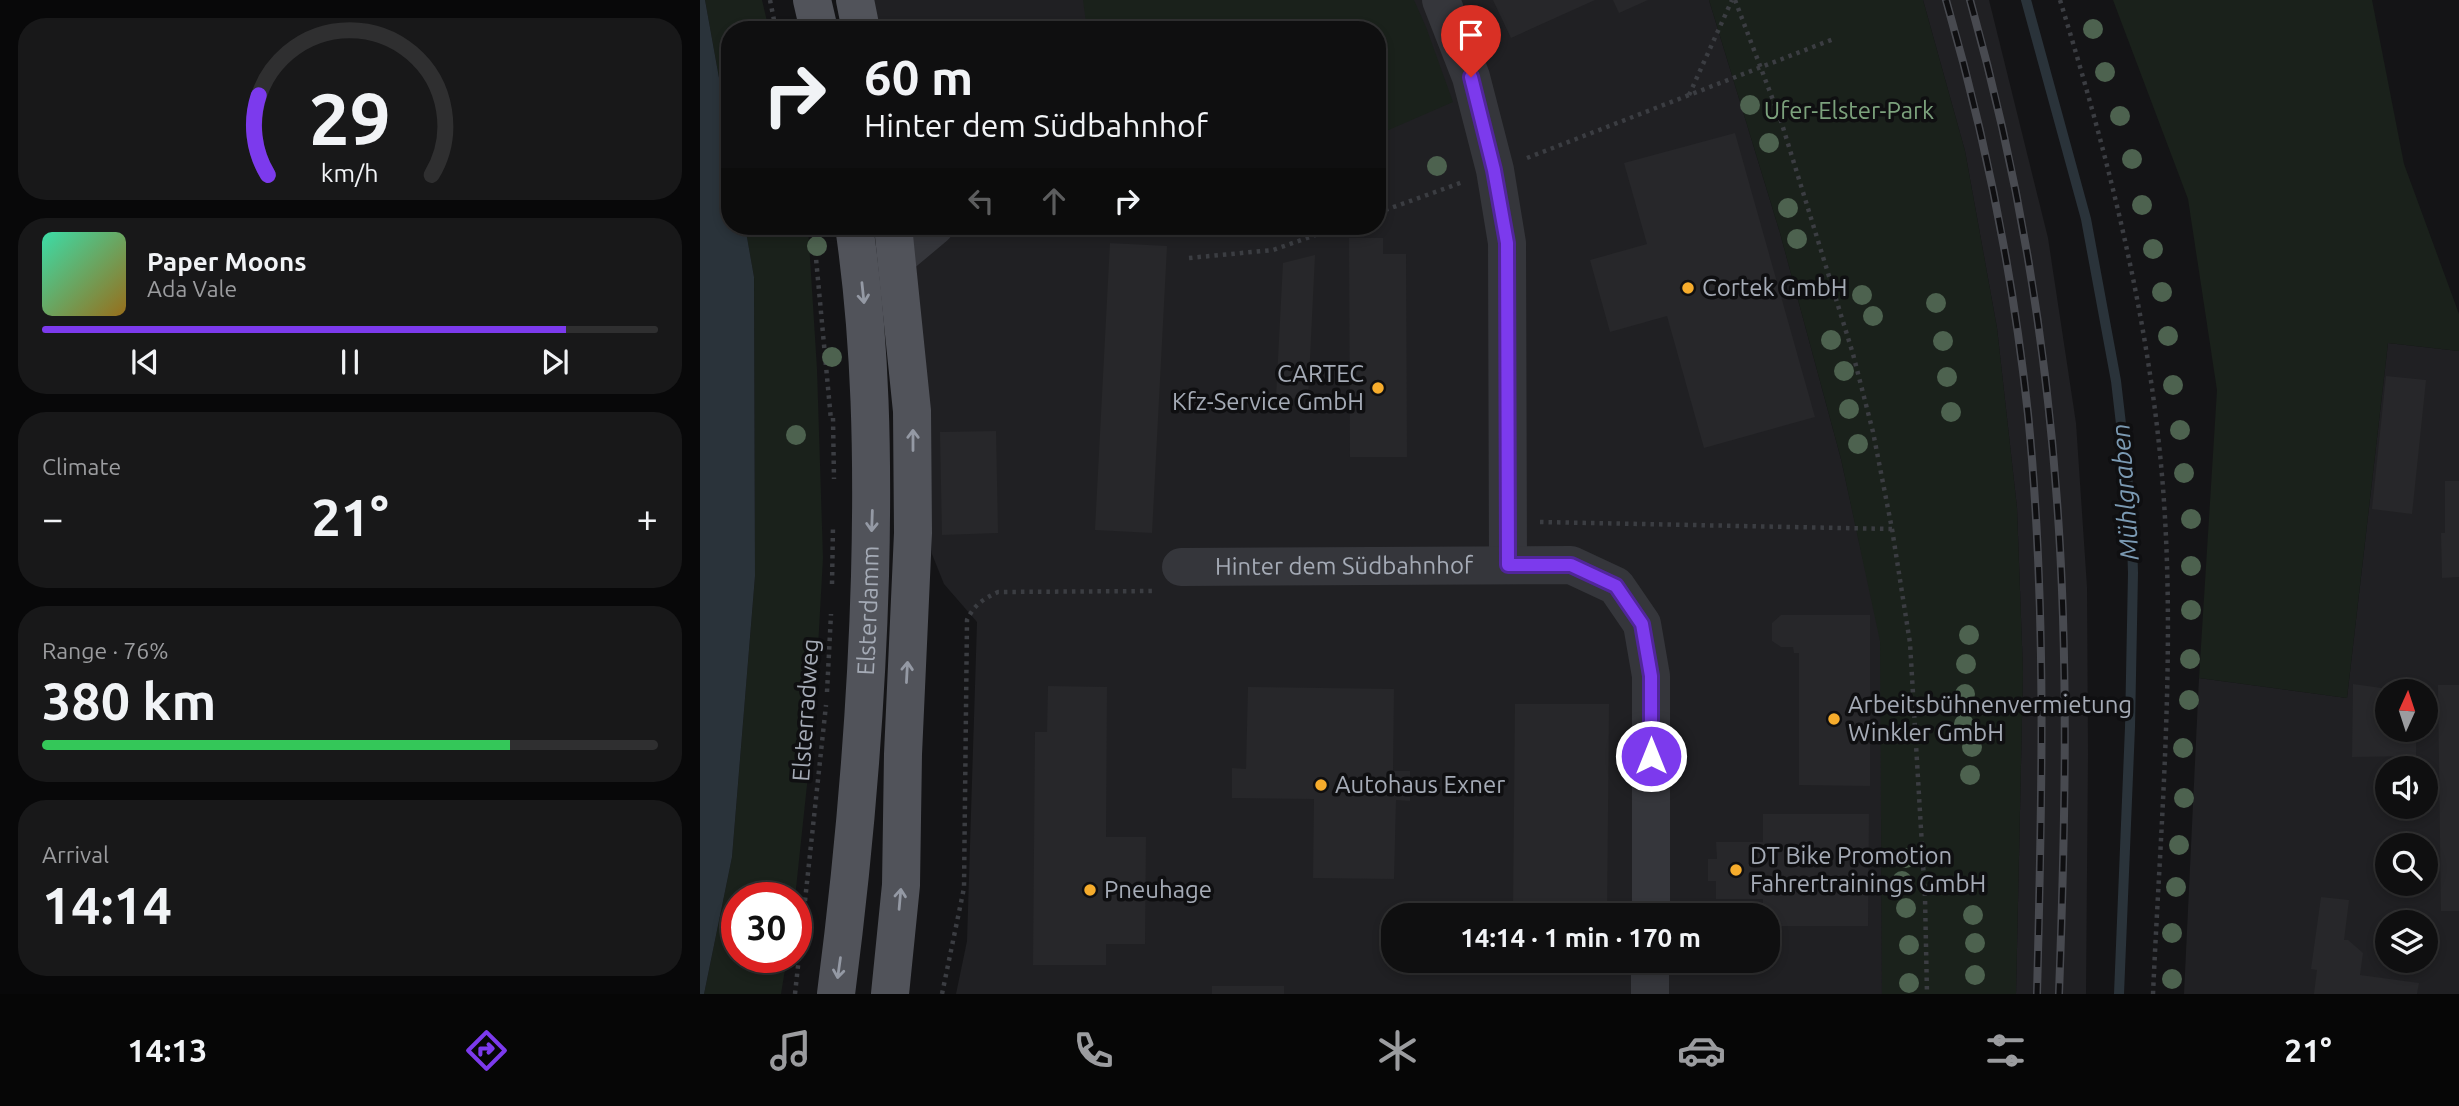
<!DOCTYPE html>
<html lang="en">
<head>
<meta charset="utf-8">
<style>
	:root { --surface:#0f0f10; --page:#181819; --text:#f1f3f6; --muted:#9b9c9f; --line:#2f2f30; --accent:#7c3aed }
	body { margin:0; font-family:Ubuntu,sans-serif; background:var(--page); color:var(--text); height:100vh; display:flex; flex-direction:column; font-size:26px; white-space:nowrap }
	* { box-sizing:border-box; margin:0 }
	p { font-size:23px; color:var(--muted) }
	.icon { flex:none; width:38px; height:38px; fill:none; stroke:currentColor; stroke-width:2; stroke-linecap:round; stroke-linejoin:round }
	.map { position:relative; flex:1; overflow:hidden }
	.sheet { display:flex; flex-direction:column; gap:18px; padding:18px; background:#080809; width:700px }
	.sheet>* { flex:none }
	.guide { position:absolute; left:21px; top:21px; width:665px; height:214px; border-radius:28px; box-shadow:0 4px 10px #0003,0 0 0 2px var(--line); background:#0f0f10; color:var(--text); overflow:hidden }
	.needle { width:46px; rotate:3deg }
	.tools { position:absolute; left:1675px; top:679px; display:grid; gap:14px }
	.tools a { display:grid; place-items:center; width:63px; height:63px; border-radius:50%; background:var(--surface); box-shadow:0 4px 10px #0003,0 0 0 2px var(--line); font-size:35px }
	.speed { position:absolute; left:21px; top:882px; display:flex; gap:14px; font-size:35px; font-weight:700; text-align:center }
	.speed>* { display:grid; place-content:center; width:91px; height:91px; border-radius:50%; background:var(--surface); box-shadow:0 4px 10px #0003,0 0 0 2px var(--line); line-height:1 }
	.speed .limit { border:10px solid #d22; background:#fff; color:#111 }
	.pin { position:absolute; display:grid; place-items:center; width:60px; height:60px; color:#fff; margin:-72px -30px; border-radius:50% 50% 50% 0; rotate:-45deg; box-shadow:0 0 7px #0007 }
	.pin .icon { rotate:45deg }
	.me { position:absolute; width:77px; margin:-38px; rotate:0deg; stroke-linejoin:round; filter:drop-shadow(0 0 5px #0008) }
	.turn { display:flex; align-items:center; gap:24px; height:147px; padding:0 28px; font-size:32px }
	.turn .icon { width:91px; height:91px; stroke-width:2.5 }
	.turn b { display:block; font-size:49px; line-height:60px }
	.lanes { display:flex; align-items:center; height:66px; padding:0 28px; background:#0003; justify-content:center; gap:35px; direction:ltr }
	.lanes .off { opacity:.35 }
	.big { font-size:52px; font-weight:700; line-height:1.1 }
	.sheet .card { flex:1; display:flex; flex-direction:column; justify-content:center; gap:10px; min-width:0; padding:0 24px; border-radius:28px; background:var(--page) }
	.sheet .dial { align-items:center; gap:0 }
	.dial svg { height:182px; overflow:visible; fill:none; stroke:var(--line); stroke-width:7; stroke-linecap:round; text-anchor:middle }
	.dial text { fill:var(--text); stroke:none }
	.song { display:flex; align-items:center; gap:21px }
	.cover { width:84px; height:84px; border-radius:10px; background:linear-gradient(135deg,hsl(160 70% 55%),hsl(40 70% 35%)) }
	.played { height:7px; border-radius:4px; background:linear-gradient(90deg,var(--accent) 85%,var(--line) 85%) }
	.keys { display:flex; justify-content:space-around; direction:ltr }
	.heat { display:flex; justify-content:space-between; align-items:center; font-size:38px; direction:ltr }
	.charge { height:10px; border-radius:5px; background:linear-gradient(90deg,#34c759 76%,var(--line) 0) }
	.trip { position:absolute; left:681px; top:903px; width:399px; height:70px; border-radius:28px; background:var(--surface); box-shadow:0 4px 10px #0003,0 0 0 2px var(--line); font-weight:700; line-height:70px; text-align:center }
	.tab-bar { display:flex; height:112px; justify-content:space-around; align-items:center; background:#060606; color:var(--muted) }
	.tab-bar .icon { width:49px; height:49px }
	.tab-bar .selected { color:var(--accent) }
	.tab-bar b { font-size:32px; color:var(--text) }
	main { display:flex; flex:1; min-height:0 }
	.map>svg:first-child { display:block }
	.built { fill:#202023; fill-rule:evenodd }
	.green { fill:#1a211b }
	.water { fill:#2a333a }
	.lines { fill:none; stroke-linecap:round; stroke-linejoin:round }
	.stream { stroke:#2a333a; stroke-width:10 }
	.building { fill:#27272a }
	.path { stroke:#3b3d42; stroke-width:4.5; stroke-dasharray:3.5 5; stroke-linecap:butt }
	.minor { stroke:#35363b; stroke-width:38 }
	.major { stroke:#51535a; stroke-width:38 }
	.rail-casing { stroke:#484a50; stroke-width:8 }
	.rail { stroke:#0f0f11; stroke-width:5; stroke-dasharray:16; stroke-linecap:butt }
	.tree { fill:#4d624f }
	.oneway { stroke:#9499a4 }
	.route-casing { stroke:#51269a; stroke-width:18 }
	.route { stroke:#7c3aed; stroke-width:12 }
	.poi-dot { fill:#f6ac2c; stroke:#0f0f11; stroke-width:2.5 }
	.labels { text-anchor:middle; stroke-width:7; stroke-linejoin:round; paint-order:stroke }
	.park-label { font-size:24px; fill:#7ca27d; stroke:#0f0f11 }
	.poi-label { font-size:24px; fill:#a5abb6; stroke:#0f0f11; text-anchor:start }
	.street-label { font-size:24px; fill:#a5abb6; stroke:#0f0f11 }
	.water-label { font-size:26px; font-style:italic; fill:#7b9ab3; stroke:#0f0f11 }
</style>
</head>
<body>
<main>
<section class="sheet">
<div class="card dial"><svg viewBox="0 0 100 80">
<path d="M14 69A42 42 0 1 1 86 69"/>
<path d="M14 69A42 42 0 0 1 10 34" stroke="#7c3aed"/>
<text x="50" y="56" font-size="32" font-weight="700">29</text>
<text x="50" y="72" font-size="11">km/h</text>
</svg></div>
<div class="card">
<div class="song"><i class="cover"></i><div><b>Paper Moons</b><p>Ada Vale</p></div></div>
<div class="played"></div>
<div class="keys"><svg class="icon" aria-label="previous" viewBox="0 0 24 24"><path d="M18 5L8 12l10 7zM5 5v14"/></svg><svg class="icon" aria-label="pause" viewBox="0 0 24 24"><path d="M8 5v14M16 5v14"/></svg><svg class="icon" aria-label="next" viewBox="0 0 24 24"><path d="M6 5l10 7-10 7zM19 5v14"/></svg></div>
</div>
<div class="card"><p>Climate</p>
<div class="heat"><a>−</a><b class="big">21°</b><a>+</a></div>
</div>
<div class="card"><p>Range · 76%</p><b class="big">380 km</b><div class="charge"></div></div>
<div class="card"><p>Arrival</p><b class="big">14:14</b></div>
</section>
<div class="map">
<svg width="1759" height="994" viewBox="0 0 1759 994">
	<rect width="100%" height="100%" fill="#141416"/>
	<g class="built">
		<path d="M 173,0 L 1009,0 L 1080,233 L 1141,459 L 1181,641 L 1182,994 L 256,994 L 267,941 L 277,622 L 244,584 L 232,554 L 229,412 L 212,226 L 677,226 L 677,30 L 178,30 ZM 693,915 L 1068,915 L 1068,961 L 693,961 Z"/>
		<path d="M 1223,0 L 1289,0 L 1348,238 L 1376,423 L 1387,587 L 1388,755 L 1386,994 L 1316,994 L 1323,673 L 1317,508 L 1297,328 L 1265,151 Z"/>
		<path d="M 1688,343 L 1759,351 L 1759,994 L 1484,994 L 1499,678 L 1647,698 ZM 1687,691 L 1726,691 L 1726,730 L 1687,730 ZM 1687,768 L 1726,768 L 1726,807 L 1687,807 ZM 1687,845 L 1726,845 L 1726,884 L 1687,884 ZM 1687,922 L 1726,922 L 1726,961 L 1687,961 Z"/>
	</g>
	<g class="green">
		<path d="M 5,0 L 62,0 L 69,30 L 30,30 L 30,139 Z"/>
		<path d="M 383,0 L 714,0 L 726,27 L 753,102 L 677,135 L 677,30 L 387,30 Z"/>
		<path d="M 1009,0 L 1223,0 L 1265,151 L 1297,328 L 1317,508 L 1323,673 L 1316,994 L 1182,994 L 1180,641 L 1141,459 L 1080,233 Z"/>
		<path d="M 1413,0 L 1672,0 L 1704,164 L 1759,314 L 1759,351 L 1688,343 L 1647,698 L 1499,678 L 1517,390 L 1488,199 Z"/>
		<path d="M 45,226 L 108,226 L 117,369 L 123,558 L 114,719 L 95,898 L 37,898 L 37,957 L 87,957 L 81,994 L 4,994 L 32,857 L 55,576 L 54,277 Z"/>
	</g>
	<path class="water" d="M 0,0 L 5,0 L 30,139 L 30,226 L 45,226 L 54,277 L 55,576 L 32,857 L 4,994 L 0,994 Z"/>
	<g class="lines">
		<path class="stream" d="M 1326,0 L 1386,219 L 1416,381 L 1431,510 L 1433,573 L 1430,727 L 1419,994"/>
	</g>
	<g class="building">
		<path d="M 793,0 L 895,0 L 811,38 Z"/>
		<path d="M 913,0 L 948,0 L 919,13 Z"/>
		<path d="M 1035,133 L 1115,417 L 1004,448 L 967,316 L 910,332 L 890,260 L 947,244 L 924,163 Z"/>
		<path d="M 649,238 L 683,238 L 683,254 L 706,254 L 707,457 L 650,457 Z"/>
		<path d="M 410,243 L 467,246 L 452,533 L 395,530 Z"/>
		<path d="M 615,255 L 608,399 L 576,398 L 583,263 Z"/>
		<path d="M 1686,376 L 1726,380 L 1712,514 L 1672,509 Z"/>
		<path d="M 296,431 L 298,533 L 242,535 L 240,432 Z"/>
		<path d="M 1745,481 L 1759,481 L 1759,577 L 1742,578 L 1741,533 L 1745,533 Z"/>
		<path d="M 1081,615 L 1170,615 L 1170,786 L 1099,785 L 1099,653 L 1094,653 L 1093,647 L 1081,647 L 1072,641 L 1072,623 Z"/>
		<path d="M 1653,684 L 1696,690 L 1687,691 L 1687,730 L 1716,730 L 1716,756 L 1652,757 Z"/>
		<path d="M 1738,685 L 1759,685 L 1759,911 L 1741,911 Z"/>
		<path d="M 348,686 L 407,687 L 406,837 L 446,837 L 445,944 L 406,944 L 406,965 L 333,965 L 335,732 L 347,732 Z"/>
		<path d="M 548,687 L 694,689 L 693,771 L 710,771 L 710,801 L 696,800 L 694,879 L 613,878 L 614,799 L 532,798 L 532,768 L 546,769 Z"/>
		<path d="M 815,704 L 909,704 L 907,915 L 813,915 Z"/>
		<path d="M 1063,814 L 1169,814 L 1168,926 L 1068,926 L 1068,915 L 1063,915 L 1063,899 L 1016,899 L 1016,881 L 1008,881 L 1008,859 L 1017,859 L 1016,842 L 1063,842 Z"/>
		<path d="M 1621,897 L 1649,900 L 1644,940 L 1648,940 L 1663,953 L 1660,975 L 1719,983 L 1717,994 L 1614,994 L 1617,970 L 1611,969 Z"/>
		<rect x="512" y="986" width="72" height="8"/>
	</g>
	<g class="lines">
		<g class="path">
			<path d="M 70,0 L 76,30"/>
			<path d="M 1035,0 L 1081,121 L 1153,354 L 1173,432 L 1192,529 L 1210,643 L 1225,897 L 1227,994"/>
			<path d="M 1360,0 C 1412,169 1455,340 1465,518 C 1474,676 1460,836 1453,994"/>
			<path d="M 989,95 L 1032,0"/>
			<path d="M 827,158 L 1136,38"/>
			<path d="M 677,213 L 763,182"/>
			<path d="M 113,226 L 131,420"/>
			<path d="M 489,258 L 573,250 L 641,226"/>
			<path d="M 133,418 L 134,479"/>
			<path d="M 840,522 L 1192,529"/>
			<path d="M 132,584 L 133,526"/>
			<path d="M 127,692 L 131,614"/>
			<path d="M 95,994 L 126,705"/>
			<path d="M 242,994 L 264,888 L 267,620 C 274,605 283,599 298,592 L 455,591"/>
		</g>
		<g class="minor">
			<path d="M 741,0 L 771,77 L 795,170 L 807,243 L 808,565"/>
			<path d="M 198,257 L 235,226"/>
			<path id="s1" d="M 481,567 L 871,565 L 916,586 L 942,624 L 951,676 L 951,915"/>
			<path d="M 950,994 L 950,961"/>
		</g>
		<g class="major">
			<path d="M 112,0 L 119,30"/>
			<path d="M 155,0 L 161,30"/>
			<path id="s2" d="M 136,994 C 154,855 166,716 170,576 C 173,459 171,342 154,226"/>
			<path d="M 190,994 L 201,885 L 203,754 L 213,533 L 212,411 L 193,226"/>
		</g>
		<g class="rail-casing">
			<g id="rail">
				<path d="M 1246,0 C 1285,135 1313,274 1328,414 C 1347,606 1342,801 1337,994"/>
				<path d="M 1270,0 C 1316,164 1345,331 1357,501 C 1369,664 1365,830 1359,994"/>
			</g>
		</g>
		<use href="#rail" class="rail"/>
	</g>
	<g class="tree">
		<circle cx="1393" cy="29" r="10"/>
		<circle cx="1405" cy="72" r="10"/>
		<circle cx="1050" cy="105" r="10"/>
		<circle cx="1420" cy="116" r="10"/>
		<circle cx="1069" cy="143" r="10"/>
		<circle cx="1432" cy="159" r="10"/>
		<circle cx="737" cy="166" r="10"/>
		<circle cx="1442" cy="205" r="10"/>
		<circle cx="1088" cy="208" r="10"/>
		<circle cx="1097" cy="239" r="10"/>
		<circle cx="117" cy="246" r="10"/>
		<circle cx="1453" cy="249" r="10"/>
		<circle cx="1462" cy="292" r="10"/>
		<circle cx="1162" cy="295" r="10"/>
		<circle cx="1236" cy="303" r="10"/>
		<circle cx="1173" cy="316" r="10"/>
		<circle cx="1468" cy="336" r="10"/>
		<circle cx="1131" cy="340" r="10"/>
		<circle cx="1243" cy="341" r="10"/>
		<circle cx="132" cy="357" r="10"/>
		<circle cx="1144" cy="371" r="10"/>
		<circle cx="1247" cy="377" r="10"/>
		<circle cx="1473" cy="385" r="10"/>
		<circle cx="1149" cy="409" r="10"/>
		<circle cx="1251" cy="412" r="10"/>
		<circle cx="1480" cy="430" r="10"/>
		<circle cx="96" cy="435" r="10"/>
		<circle cx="1158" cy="444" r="10"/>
		<circle cx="1484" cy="473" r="10"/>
		<circle cx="1491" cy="519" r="10"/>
		<circle cx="1491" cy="566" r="10"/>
		<circle cx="1491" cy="610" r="10"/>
		<circle cx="1269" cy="635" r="10"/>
		<circle cx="1490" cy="659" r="10"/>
		<circle cx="1266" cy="664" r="10"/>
		<circle cx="1265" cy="694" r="10"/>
		<circle cx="1489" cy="700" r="10"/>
		<circle cx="1264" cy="724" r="10"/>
		<circle cx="1272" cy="747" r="10"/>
		<circle cx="1483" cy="748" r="10"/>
		<circle cx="1270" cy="775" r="10"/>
		<circle cx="1484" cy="798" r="10"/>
		<circle cx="1479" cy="845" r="10"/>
		<circle cx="1206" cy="858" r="10"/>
		<circle cx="1202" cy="881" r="10"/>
		<circle cx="1476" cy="887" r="10"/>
		<circle cx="1206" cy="908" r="10"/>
		<circle cx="1273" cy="915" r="10"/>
		<circle cx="1472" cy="933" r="10"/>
		<circle cx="1275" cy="943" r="10"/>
		<circle cx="1209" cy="945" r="10"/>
		<circle cx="1275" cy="975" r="10"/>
		<circle cx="1472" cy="979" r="10"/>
		<circle cx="1209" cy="983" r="10"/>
	</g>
	<defs><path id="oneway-shaft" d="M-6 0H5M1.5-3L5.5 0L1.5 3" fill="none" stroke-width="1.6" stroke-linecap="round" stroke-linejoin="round" transform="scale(1.75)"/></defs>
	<g class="oneway">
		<use href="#oneway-shaft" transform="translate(163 293) rotate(84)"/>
		<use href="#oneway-shaft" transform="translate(213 440) rotate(-90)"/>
		<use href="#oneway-shaft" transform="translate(172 521) rotate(92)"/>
		<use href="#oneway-shaft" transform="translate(207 672) rotate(-87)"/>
		<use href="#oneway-shaft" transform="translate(200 899) rotate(-85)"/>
		<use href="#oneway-shaft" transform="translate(139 968) rotate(98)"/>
	</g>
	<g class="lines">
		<g class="route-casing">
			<path id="route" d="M 771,77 L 794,170 L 807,243 L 808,565 L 871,565 L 916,586 L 942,624 L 951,676 L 951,756"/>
		</g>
		<use href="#route" class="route"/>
	</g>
	<g class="poi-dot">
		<circle cx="988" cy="288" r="7"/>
		<circle cx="678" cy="388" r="7"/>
		<circle cx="1134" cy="719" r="7"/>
		<circle cx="621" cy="785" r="7"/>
		<circle cx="1036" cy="870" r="7"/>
		<circle cx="390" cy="890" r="7"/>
	</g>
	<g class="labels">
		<g class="park-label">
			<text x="1149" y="119">Ufer-Elster-Park</text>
		</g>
		<g class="poi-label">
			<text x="1002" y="296">Cortek GmbH</text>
			<text x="664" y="382" text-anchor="end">CARTEC<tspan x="664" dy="28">Kfz-Service GmbH</tspan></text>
			<text x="1148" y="713">Arbeitsbühnenvermietung<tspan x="1148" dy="28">Winkler GmbH</tspan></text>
			<text x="635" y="793">Autohaus Exner</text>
			<text x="1050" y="864">DT Bike Promotion<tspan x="1050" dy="28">Fahrertrainings GmbH</tspan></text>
			<text x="404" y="898">Pneuhage</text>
		</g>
		<g class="street-label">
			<text dy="8" stroke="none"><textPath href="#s1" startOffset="163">Hinter dem Südbahnhof</textPath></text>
			<text dy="8" stroke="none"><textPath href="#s2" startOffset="385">Elsterdamm</textPath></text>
			<text transform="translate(106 710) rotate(-86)" y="8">Elsterradweg</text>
		</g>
		<g class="water-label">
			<text transform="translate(1425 492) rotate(-94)" y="9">Mühlgraben</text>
		</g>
	</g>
</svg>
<div class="tools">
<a><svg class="needle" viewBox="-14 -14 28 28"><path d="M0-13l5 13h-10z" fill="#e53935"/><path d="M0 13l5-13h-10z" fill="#9b9c9f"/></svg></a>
<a><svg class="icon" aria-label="sound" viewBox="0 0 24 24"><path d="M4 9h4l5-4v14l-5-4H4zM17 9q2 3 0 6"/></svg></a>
<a><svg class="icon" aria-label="search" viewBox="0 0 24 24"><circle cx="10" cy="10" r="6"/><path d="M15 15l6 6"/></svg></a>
<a><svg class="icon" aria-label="layers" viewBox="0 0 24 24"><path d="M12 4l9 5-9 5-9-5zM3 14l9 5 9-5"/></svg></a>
</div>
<div class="speed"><div class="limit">30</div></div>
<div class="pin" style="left:771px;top:77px;background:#d93025"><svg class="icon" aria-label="arrive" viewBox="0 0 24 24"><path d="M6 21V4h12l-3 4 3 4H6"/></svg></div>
<svg class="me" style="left:951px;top:756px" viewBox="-20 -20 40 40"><circle r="17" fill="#7c3aed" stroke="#fff" stroke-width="3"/><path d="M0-11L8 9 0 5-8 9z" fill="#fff"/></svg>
<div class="trip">14:14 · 1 min · 170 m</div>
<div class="guide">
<div class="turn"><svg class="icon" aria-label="right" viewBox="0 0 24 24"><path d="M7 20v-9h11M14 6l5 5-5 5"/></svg><div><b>60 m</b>Hinter dem Südbahnhof</div></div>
<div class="lanes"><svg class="icon off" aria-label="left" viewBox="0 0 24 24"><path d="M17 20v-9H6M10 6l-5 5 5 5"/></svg><svg class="icon off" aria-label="ahead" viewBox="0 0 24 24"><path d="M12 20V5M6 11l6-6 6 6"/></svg><svg class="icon" aria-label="right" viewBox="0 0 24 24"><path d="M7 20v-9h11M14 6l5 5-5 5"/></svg></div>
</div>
</div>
</main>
<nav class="tab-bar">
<b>14:13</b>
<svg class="icon selected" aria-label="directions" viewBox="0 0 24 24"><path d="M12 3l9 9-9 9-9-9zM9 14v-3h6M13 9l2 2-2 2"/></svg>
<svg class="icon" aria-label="music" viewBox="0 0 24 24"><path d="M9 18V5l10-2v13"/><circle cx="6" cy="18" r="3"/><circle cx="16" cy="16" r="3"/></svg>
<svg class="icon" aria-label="phone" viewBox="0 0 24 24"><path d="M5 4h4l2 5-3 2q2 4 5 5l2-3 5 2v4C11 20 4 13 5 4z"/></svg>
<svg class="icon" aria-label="climate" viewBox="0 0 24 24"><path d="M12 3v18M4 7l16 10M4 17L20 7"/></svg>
<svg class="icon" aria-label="car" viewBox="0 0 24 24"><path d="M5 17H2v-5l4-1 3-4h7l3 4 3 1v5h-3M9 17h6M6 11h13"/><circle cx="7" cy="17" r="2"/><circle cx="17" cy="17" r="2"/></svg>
<svg class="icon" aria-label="filters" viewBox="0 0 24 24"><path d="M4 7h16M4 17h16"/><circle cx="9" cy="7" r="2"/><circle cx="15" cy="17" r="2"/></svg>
<b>21°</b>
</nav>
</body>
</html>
